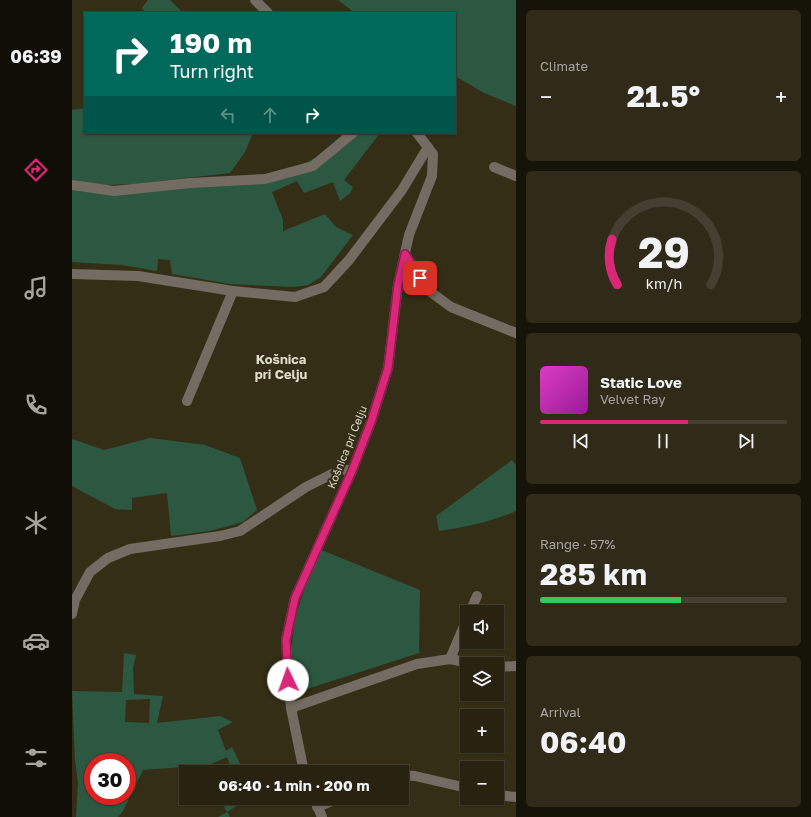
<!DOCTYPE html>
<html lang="en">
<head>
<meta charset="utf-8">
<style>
	:root { --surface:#282210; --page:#302a19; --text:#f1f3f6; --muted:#a5a49f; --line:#443f30; --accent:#db2777 }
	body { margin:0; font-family:"Golos Text",sans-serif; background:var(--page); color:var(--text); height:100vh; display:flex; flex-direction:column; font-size:15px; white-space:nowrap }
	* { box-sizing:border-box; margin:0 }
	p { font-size:13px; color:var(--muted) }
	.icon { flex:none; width:22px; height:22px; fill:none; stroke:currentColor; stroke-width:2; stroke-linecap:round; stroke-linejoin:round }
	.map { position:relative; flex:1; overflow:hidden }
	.details { display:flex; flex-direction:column; gap:10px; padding:10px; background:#161309; width:295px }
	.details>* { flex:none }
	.banner { position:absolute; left:12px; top:12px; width:372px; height:122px; border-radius:0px; box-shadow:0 1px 3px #0004,0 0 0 1px var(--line); background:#00695c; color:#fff; overflow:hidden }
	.controls { position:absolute; left:388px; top:605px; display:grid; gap:8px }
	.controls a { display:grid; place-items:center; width:44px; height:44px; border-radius:0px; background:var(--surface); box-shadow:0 1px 3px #0004,0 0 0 1px var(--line); font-size:20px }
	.speed { position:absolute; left:12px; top:753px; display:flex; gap:8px; font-size:20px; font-weight:700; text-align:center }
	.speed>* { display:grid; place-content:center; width:52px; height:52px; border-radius:50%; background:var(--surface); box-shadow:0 1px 3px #0004,0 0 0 1px var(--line); line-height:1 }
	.speed .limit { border:6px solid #d22; background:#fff; color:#111 }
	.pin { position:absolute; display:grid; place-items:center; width:34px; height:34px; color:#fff; margin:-17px; border-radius:8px; box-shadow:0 2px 6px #0006 }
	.me { position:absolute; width:44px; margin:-22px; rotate:357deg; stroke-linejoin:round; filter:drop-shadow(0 0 3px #0008) }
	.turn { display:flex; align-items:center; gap:14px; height:84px; padding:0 20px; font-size:18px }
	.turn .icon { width:52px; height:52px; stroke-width:2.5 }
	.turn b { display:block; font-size:28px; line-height:34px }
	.lanes { display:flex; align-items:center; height:38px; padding:0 20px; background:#0003; justify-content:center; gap:20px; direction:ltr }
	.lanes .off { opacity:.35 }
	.big { font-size:30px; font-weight:700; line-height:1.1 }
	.details .card { flex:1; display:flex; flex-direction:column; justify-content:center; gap:6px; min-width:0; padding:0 14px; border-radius:6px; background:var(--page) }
	.details .dial { align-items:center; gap:0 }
	.dial svg { height:104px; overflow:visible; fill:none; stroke:var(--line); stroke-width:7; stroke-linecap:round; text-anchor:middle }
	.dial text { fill:var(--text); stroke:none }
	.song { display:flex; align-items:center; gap:12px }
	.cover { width:48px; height:48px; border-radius:6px; background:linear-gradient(135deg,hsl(310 70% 55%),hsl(300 70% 35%)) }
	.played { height:4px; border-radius:2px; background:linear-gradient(90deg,var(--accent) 60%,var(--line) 60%) }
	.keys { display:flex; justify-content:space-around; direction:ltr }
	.heat { display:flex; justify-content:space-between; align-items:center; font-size:22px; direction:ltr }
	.charge { height:6px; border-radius:3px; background:linear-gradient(90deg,#34c759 57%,var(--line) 0) }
	.trip { position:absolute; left:107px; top:765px; width:230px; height:40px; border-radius:0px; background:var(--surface); box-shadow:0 1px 3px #0004,0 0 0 1px var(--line); font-weight:700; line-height:40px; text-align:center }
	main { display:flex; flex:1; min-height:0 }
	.menu { display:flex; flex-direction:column; width:72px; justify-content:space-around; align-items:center; background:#100e06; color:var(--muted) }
	.menu .icon { width:28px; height:28px }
	.menu .selected { color:var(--accent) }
	.menu b { font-size:18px; color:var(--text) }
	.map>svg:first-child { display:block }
	.green { fill:#2c5841; fill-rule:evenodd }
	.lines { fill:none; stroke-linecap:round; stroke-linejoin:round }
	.minor { stroke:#746b62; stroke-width:10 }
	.route-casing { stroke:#8e194d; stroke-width:10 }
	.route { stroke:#db2777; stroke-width:7 }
	.labels { text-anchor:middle; stroke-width:4; stroke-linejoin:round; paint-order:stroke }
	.street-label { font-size:11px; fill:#dfdbcd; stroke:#352e16 }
	.quarter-label { font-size:13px; font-weight:bold; fill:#dfdbcd; stroke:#352e16 }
</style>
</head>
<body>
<main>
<nav class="menu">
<b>06:39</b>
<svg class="icon selected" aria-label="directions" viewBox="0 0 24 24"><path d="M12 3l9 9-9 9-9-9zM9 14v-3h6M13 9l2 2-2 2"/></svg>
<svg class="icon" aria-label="music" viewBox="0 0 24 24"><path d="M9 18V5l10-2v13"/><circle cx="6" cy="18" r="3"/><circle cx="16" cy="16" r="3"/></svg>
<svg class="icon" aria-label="phone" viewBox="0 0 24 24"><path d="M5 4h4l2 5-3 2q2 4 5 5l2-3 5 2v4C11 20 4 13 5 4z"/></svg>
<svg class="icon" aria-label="climate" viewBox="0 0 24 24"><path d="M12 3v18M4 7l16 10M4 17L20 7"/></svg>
<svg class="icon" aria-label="car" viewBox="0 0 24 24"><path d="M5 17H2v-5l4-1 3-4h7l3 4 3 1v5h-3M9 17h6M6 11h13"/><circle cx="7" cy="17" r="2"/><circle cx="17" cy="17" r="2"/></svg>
<svg class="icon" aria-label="filters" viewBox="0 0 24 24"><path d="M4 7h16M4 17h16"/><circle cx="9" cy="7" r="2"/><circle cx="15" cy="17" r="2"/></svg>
</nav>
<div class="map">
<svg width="444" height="817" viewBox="0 0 444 817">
	<rect width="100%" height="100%" fill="#352e16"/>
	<g class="green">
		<path d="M 76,0 L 98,0 L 111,13 L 74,13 L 70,8 Z"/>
		<path d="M 266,0 L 444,0 L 444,106 L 412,93 L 383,76 L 383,13 L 283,13 Z"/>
		<path d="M 13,108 L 13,133 L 181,133 L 173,152 L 158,173 L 63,184 L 33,185 L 0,181 L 0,110 Z"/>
		<path d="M 272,133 L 308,133 L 272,180 L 281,187 L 278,193 L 268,201 L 261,182 L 232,193 L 225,181 L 200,192 L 211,220 L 211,231 L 253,214 L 264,227 L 281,235 L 249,277 L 236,285 L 222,287 L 158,284 L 100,274 L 98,260 L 86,259 L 85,271 L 50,265 L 0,262 L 0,187 L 20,190 L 142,181 L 221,170 L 246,156 Z"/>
		<path d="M 78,438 L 133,445 L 168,458 L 185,510 L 171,522 L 138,531 L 99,536 L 95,493 L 60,498 L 60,510 L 43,509 L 0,486 L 0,439 L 32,450 Z"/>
		<path d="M 440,460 L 444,465 L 444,511 C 419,522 394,527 367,531 L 364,516 Z"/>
		<path d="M 247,549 L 348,590 L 347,653 L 232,690 L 223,688 C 222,674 220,661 220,647 C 221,613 236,581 247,549 Z"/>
		<path d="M 52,653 L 64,655 L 61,668 L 62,694 L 91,696 L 85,723 L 148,716 L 161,722 L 146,730 L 154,751 L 160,747 L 172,772 L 161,772 L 155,757 L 132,767 L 134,772 L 118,772 L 111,767 L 71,770 L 51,811 L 46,817 L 4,817 L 6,783 L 3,760 L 0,691 L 50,692 ZM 78,699 L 77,723 L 53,722 L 54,700 ZM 21,762 L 55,762 L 55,796 L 21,796 Z"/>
		<path d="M 147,798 L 177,798 L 155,812 L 158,817 L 146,817 L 155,812 Z"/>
	</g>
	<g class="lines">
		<g class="minor">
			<path d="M 183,0 L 196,13"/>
			<path d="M 422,167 L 444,176"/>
			<path d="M 0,185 L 42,191 L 118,183 L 193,179 L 241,166 L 281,133"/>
			<path d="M 333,254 L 356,290 L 379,307 L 444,333"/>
			<path d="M 0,274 L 66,276 L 161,291 L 223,297 L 252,287 L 277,260 L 330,190 L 356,147"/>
			<path d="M 115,401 L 161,291"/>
			<path d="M 398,612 L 405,596"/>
			<path d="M 0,614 L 3,600 L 18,572 L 36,558 L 58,549 L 148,536 L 168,531 L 234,487 L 270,469 L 280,471"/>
			<path d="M 378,659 L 395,619"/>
			<path d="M 425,667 L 444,666"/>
			<path d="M 219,708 L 345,664 L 378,659 L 402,664"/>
			<path d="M 232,772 L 219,708 L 214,640 L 223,598 L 280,471 L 299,422 L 316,368 L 326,285 L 337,235 L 360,176 L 361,154 L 345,133"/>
			<path d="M 330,775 L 343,776 L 395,788"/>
			<path d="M 425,795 L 444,797"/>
			<path d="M 242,798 L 250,817"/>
			<path d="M 245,807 L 267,798"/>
		</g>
	</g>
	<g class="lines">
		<g class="route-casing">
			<path id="route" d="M 216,680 L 214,640 L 223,598 L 280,471 L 299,422 L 316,368 L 326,285 L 333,254 L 348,278"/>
		</g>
		<use href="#route" class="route"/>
	</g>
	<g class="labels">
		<g class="street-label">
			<text transform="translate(275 447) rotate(-68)" y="4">Košnica pri Celju</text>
		</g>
		<g class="quarter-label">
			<text x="209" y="364">Košnica<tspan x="209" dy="15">pri Celju</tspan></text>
		</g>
	</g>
</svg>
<div class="controls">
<a><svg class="icon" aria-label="sound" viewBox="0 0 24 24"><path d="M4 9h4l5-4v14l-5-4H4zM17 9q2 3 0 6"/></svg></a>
<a><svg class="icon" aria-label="layers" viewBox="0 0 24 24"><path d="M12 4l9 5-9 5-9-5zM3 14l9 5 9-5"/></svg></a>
<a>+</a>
<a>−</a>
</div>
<div class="speed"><div class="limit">30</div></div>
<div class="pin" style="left:348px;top:278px;background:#d93025"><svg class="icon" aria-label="arrive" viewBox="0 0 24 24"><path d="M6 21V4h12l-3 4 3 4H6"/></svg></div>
<svg class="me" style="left:216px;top:680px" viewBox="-20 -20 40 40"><circle r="19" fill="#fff"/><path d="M0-13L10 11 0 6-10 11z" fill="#db2777"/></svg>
<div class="trip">06:40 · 1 min · 200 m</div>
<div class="banner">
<div class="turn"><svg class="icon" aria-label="right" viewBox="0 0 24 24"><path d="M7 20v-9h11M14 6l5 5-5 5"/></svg><div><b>190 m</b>Turn right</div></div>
<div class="lanes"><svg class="icon off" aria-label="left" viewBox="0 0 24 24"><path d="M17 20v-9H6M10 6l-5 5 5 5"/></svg><svg class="icon off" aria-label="ahead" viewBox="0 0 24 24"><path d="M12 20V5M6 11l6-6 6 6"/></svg><svg class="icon" aria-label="right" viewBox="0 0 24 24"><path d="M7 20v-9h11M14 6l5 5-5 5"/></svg></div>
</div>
</div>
<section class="details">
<div class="card"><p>Climate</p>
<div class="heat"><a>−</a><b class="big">21.5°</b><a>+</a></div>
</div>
<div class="card dial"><svg viewBox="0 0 100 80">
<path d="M14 69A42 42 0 1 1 86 69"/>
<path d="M14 69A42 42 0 0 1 10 34" stroke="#db2777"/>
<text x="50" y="56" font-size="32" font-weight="700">29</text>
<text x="50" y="72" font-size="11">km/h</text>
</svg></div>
<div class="card">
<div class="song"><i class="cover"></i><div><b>Static Love</b><p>Velvet Ray</p></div></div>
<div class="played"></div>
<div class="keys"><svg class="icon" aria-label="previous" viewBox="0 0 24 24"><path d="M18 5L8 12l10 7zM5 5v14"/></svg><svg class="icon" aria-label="pause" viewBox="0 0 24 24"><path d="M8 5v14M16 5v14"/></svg><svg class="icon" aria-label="next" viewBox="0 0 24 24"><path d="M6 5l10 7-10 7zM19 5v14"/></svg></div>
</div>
<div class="card"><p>Range · 57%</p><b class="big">285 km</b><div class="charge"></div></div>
<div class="card"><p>Arrival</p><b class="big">06:40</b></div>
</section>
</main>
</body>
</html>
